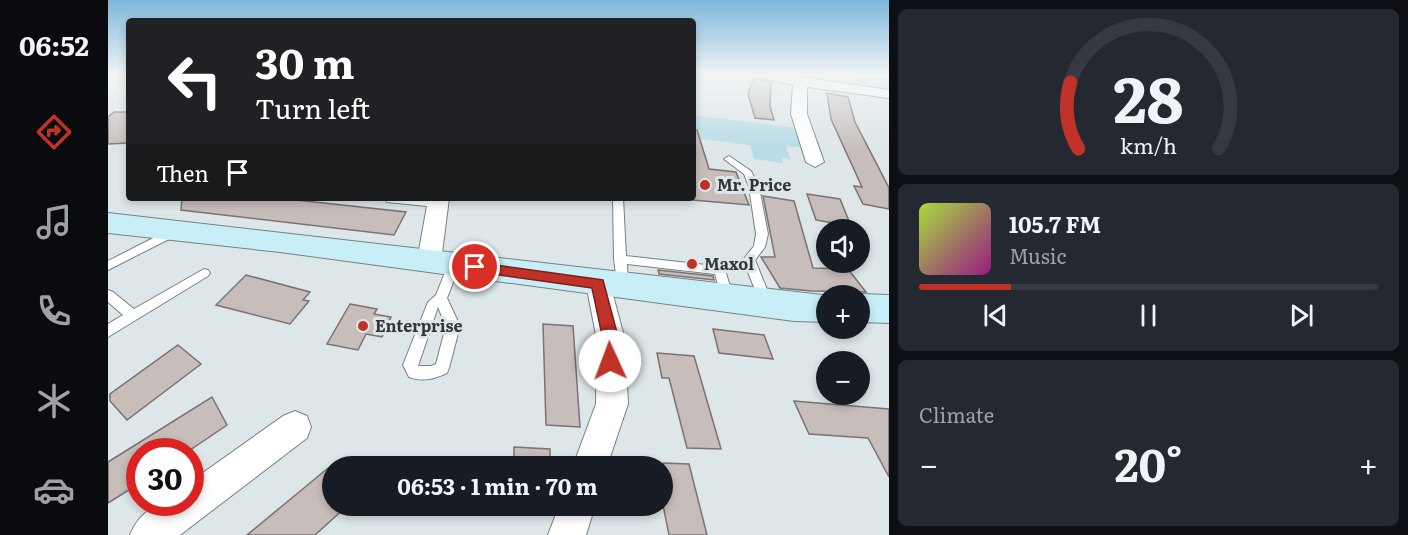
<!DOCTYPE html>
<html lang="en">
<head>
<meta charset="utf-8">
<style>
	:root { --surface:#171b24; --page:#242831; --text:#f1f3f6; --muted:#9ea1a6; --line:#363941; --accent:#c03228 }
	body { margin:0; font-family:Literata,serif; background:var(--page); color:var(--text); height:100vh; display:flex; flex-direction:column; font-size:22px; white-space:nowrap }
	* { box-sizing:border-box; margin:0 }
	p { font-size:20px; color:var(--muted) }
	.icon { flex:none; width:33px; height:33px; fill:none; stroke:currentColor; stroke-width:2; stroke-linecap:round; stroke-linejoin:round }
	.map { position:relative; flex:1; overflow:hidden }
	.sheet { display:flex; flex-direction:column; gap:9px; padding:9px; background:#0d0f14; width:519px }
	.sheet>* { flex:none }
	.banner { position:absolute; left:18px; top:18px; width:570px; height:183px; border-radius:6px; box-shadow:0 3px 9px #0003; background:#202124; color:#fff; overflow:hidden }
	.tools { position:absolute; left:708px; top:219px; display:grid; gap:12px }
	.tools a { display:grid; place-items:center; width:54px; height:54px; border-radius:50%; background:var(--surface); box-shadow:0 3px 9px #0003; font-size:30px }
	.speed { position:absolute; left:18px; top:438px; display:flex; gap:12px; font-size:30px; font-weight:700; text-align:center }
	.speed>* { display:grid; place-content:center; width:78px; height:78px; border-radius:50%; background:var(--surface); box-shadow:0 3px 9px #0003; line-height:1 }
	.speed .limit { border:9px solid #d22; background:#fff; color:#111 }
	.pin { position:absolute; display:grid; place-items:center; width:51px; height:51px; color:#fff; margin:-26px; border:3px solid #fff; border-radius:50%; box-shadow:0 2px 6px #0007 }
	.me { position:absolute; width:66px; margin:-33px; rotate:358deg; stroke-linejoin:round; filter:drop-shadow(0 0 4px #0008) }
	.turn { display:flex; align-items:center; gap:21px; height:126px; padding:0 30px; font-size:27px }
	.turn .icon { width:78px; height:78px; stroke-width:2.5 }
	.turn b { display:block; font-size:42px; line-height:51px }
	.then { display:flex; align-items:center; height:57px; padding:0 30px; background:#0003; gap:12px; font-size:22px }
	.big { font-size:45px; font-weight:700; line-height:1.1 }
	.sheet .card { flex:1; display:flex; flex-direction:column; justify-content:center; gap:9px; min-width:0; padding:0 21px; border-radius:9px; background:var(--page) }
	.sheet .dial { align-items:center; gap:0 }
	.dial svg { height:156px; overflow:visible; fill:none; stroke:var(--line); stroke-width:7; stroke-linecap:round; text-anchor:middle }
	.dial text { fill:var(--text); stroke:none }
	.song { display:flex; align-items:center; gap:18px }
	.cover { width:72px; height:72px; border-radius:9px; background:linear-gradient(135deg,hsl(80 70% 55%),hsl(310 70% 35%)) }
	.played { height:6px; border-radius:3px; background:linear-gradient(90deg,var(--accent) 20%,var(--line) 20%) }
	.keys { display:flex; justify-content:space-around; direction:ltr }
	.heat { display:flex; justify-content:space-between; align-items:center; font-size:33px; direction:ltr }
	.trip { position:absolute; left:214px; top:456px; width:351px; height:60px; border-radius:30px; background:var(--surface); box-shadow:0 3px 9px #0003; font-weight:700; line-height:60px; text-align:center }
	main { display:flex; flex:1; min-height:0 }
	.menu { display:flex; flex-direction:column; width:108px; justify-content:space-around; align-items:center; background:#090b0e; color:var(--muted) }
	.menu .icon { width:42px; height:42px }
	.menu .active { color:var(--accent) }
	.menu b { font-size:27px; color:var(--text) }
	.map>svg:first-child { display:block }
	.green { fill:#b9dce7 }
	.building { fill:#c7bebc; stroke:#7b7271; stroke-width:1.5 }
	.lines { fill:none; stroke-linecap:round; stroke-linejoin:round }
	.lane-casing { stroke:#788082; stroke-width:2 }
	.street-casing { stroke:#788082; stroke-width:2 }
	.secondary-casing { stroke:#788082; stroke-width:2 }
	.lane { fill:#fff; fill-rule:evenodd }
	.street { fill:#fff; fill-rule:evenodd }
	.secondary { fill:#c8eef8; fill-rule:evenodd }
	.route { fill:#c03228; stroke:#7d201a; stroke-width:1.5 }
	.poi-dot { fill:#c03228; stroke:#dde6e9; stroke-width:2 }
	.labels { text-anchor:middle; stroke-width:6; stroke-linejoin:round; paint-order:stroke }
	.poi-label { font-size:16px; font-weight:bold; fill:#323637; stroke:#dde6e9; text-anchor:start }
</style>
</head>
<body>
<main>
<nav class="menu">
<b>06:52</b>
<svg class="icon active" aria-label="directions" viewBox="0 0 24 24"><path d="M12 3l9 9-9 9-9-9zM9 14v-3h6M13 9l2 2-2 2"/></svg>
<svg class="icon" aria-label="music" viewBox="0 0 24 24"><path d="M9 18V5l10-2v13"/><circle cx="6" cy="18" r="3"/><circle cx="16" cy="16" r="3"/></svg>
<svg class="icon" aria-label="phone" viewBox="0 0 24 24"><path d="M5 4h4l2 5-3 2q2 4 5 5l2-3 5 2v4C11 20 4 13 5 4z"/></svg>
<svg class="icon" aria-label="climate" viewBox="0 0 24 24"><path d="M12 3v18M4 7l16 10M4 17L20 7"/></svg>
<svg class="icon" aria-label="car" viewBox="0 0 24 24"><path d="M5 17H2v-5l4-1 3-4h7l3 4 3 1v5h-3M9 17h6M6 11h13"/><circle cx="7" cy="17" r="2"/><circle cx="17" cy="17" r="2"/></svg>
</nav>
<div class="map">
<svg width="781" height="535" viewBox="0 0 781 535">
	<rect width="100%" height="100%" fill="#dde6e9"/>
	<g class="green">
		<path d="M 741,74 L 781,74 L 781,90 L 748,86 Z"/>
		<path d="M 585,115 L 691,128 L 697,148 L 678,146 L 682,159 L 674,158 L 675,163 L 646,159 L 642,145 L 585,138 Z"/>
	</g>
	<g class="building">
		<path d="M 647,74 L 651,79 L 663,82 L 662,106 L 666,120 L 647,118 L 640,94 Z"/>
		<path d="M 719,93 L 740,97 L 747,122 L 781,188 L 781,209 L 755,204 L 746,186 L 754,187 L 723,119 Z"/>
		<path d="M 6,112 L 21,112 L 21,143 L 0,144 L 0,117 Z"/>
		<path d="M 589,130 L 601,169 L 628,172 L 641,205 L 585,200 L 585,131 Z"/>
		<path d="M 699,194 L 732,199 L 743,226 L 708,220 Z"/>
		<path d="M 655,196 L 686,201 L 705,268 L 740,269 L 758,292 L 703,291 L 672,288 L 653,257 L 667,257 Z"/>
		<path d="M 74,198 L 170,198 L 298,212 L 286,235 L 73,210 Z"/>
		<path d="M 550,270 L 605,276 L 606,280 L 551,274 Z"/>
		<path d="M 138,275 L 202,292 L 195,300 L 201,301 L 182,324 L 108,305 Z"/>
		<path d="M 242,304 L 269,309 L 266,314 L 283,317 L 274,337 L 258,334 L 250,350 L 219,344 Z"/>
		<path d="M 435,324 L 465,326 L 472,427 L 438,425 Z"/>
		<path d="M 605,329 L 656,335 L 665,359 L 611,353 Z"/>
		<path d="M 70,345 L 93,364 L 19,420 L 2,401 L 2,394 Z"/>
		<path d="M 549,353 L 586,356 L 613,449 L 579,448 L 561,378 L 554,378 Z"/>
		<path d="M 104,397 L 119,425 L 79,452 L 32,452 L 32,483 L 0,503 L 0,462 Z"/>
		<path d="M 686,401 L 781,409 L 781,477 L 760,438 L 701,434 Z"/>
		<path d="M 406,447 L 442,449 L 442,466 L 406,466 Z"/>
		<path d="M 555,463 L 581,464 L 599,535 L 561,535 L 555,505 Z"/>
		<path d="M 225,464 L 225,506 L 239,506 L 207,535 L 139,535 Z"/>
	</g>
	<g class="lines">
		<g class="lane-casing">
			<g id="lane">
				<path d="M 621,156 L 643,171 L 651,187 L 660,234 L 657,247 L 647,260 L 664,302 L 663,306 L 653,306 L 652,302 L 635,260 L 646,246 L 648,234 L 641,187 L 636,174 L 616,159 Z"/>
				<path d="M 505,198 L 515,198 L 518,256 L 616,267 L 626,299 L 625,303 L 615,303 L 607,274 L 519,264 L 520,287 L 518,290 L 510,290 L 506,259 Z"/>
				<path d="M 65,228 L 69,229 L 71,232 L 69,235 L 0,270 L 0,261 Z"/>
				<path d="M 346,261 L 352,265 L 339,298 L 352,326 L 341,368 L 339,373 C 326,379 315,382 301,377 L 295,365 L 320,302 L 328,295 L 340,265 ZM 330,307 L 338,326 L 328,364 L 323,366 L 310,366 Z"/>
				<path d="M 96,269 L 100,270 L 102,273 L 100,276 L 0,337 L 0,324 L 15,315 L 0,302 L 0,290 L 5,292 L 26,309 Z"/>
			</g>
		</g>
		<g class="street-casing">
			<g id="street">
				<path d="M 650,74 L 674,74 L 781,90 L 781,98 L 699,87 L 699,114 L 716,162 L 707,167 L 698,162 L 683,114 L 685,85 L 652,77 Z"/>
				<path d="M 276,198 L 341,198 L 333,261 L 329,267 L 321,269 L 313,267 L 309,261 L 319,206 L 279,202 Z"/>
				<path d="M 490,275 L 499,277 L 502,284 L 517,340 L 520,404 L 499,466 L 465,466 L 488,404 L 489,340 L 478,284 L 481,277 Z"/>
				<path d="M 187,411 L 199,416 L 203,427 L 199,438 L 72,535 L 22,535 C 34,506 54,502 82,502 L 82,482 L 175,416 Z"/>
				<path d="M 451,506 L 487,506 L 478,535 L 440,535 Z"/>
			</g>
		</g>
		<g class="secondary-casing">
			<g id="secondary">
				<path d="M 0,213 L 723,296 L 718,296 L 718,322 L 686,321 L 172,252 L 0,233 Z"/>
				<path d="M 752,294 L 781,295 L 781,323 L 752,322 L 752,296 L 747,296 Z"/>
			</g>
		</g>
		<use href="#lane" class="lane"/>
		<use href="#street" class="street"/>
		<use href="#secondary" class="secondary"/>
	</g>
	<linearGradient id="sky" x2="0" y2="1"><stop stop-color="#7fb7dc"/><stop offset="0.5" stop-color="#f0f4f5"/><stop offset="1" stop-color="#f0f4f5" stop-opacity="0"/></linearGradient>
	<rect width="781" height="149" fill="url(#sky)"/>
	<path class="route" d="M 367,262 L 495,280 L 511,340 L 508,366 L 502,368 L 496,366 L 494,361 L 495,340 L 484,288 L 362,271 L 362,264 Z"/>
	<g class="poi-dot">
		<circle cx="597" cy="185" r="6"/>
		<circle cx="584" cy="264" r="6"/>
		<circle cx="255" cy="326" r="6"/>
	</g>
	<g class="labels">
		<g class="poi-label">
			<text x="609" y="191">Mr. Price</text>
			<text x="596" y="270">Maxol</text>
			<text x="267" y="332">Enterprise</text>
		</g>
	</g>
</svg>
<div class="tools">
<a><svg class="icon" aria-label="sound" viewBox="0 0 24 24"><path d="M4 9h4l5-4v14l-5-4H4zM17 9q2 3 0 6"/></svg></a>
<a>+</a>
<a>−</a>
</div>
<div class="speed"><div class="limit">30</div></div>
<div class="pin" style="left:367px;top:267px;background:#d93025"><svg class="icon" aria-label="arrive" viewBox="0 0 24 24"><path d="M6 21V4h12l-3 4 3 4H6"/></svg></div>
<svg class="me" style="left:502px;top:361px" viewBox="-20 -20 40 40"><circle r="19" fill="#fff"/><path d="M0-13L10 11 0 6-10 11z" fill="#c03228"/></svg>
<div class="trip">06:53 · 1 min · 70 m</div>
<div class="banner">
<div class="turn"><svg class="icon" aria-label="left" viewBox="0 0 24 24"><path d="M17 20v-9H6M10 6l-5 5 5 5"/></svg><div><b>30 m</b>Turn left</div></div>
<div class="then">Then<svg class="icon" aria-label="arrive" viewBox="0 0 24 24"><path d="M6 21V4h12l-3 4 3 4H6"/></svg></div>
</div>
</div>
<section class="sheet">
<div class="card dial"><svg viewBox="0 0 100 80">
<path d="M14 69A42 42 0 1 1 86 69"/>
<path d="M14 69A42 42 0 0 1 10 35" stroke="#c03228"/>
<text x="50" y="56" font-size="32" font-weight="700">28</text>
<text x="50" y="72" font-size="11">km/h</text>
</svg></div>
<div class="card">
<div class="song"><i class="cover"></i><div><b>105.7 FM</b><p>Music</p></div></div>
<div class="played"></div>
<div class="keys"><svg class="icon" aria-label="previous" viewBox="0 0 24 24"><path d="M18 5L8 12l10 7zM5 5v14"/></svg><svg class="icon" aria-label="pause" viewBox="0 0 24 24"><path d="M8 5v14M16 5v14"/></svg><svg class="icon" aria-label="next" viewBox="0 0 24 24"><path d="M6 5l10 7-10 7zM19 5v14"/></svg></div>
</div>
<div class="card"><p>Climate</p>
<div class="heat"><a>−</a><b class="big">20°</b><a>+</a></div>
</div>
</section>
</main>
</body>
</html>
